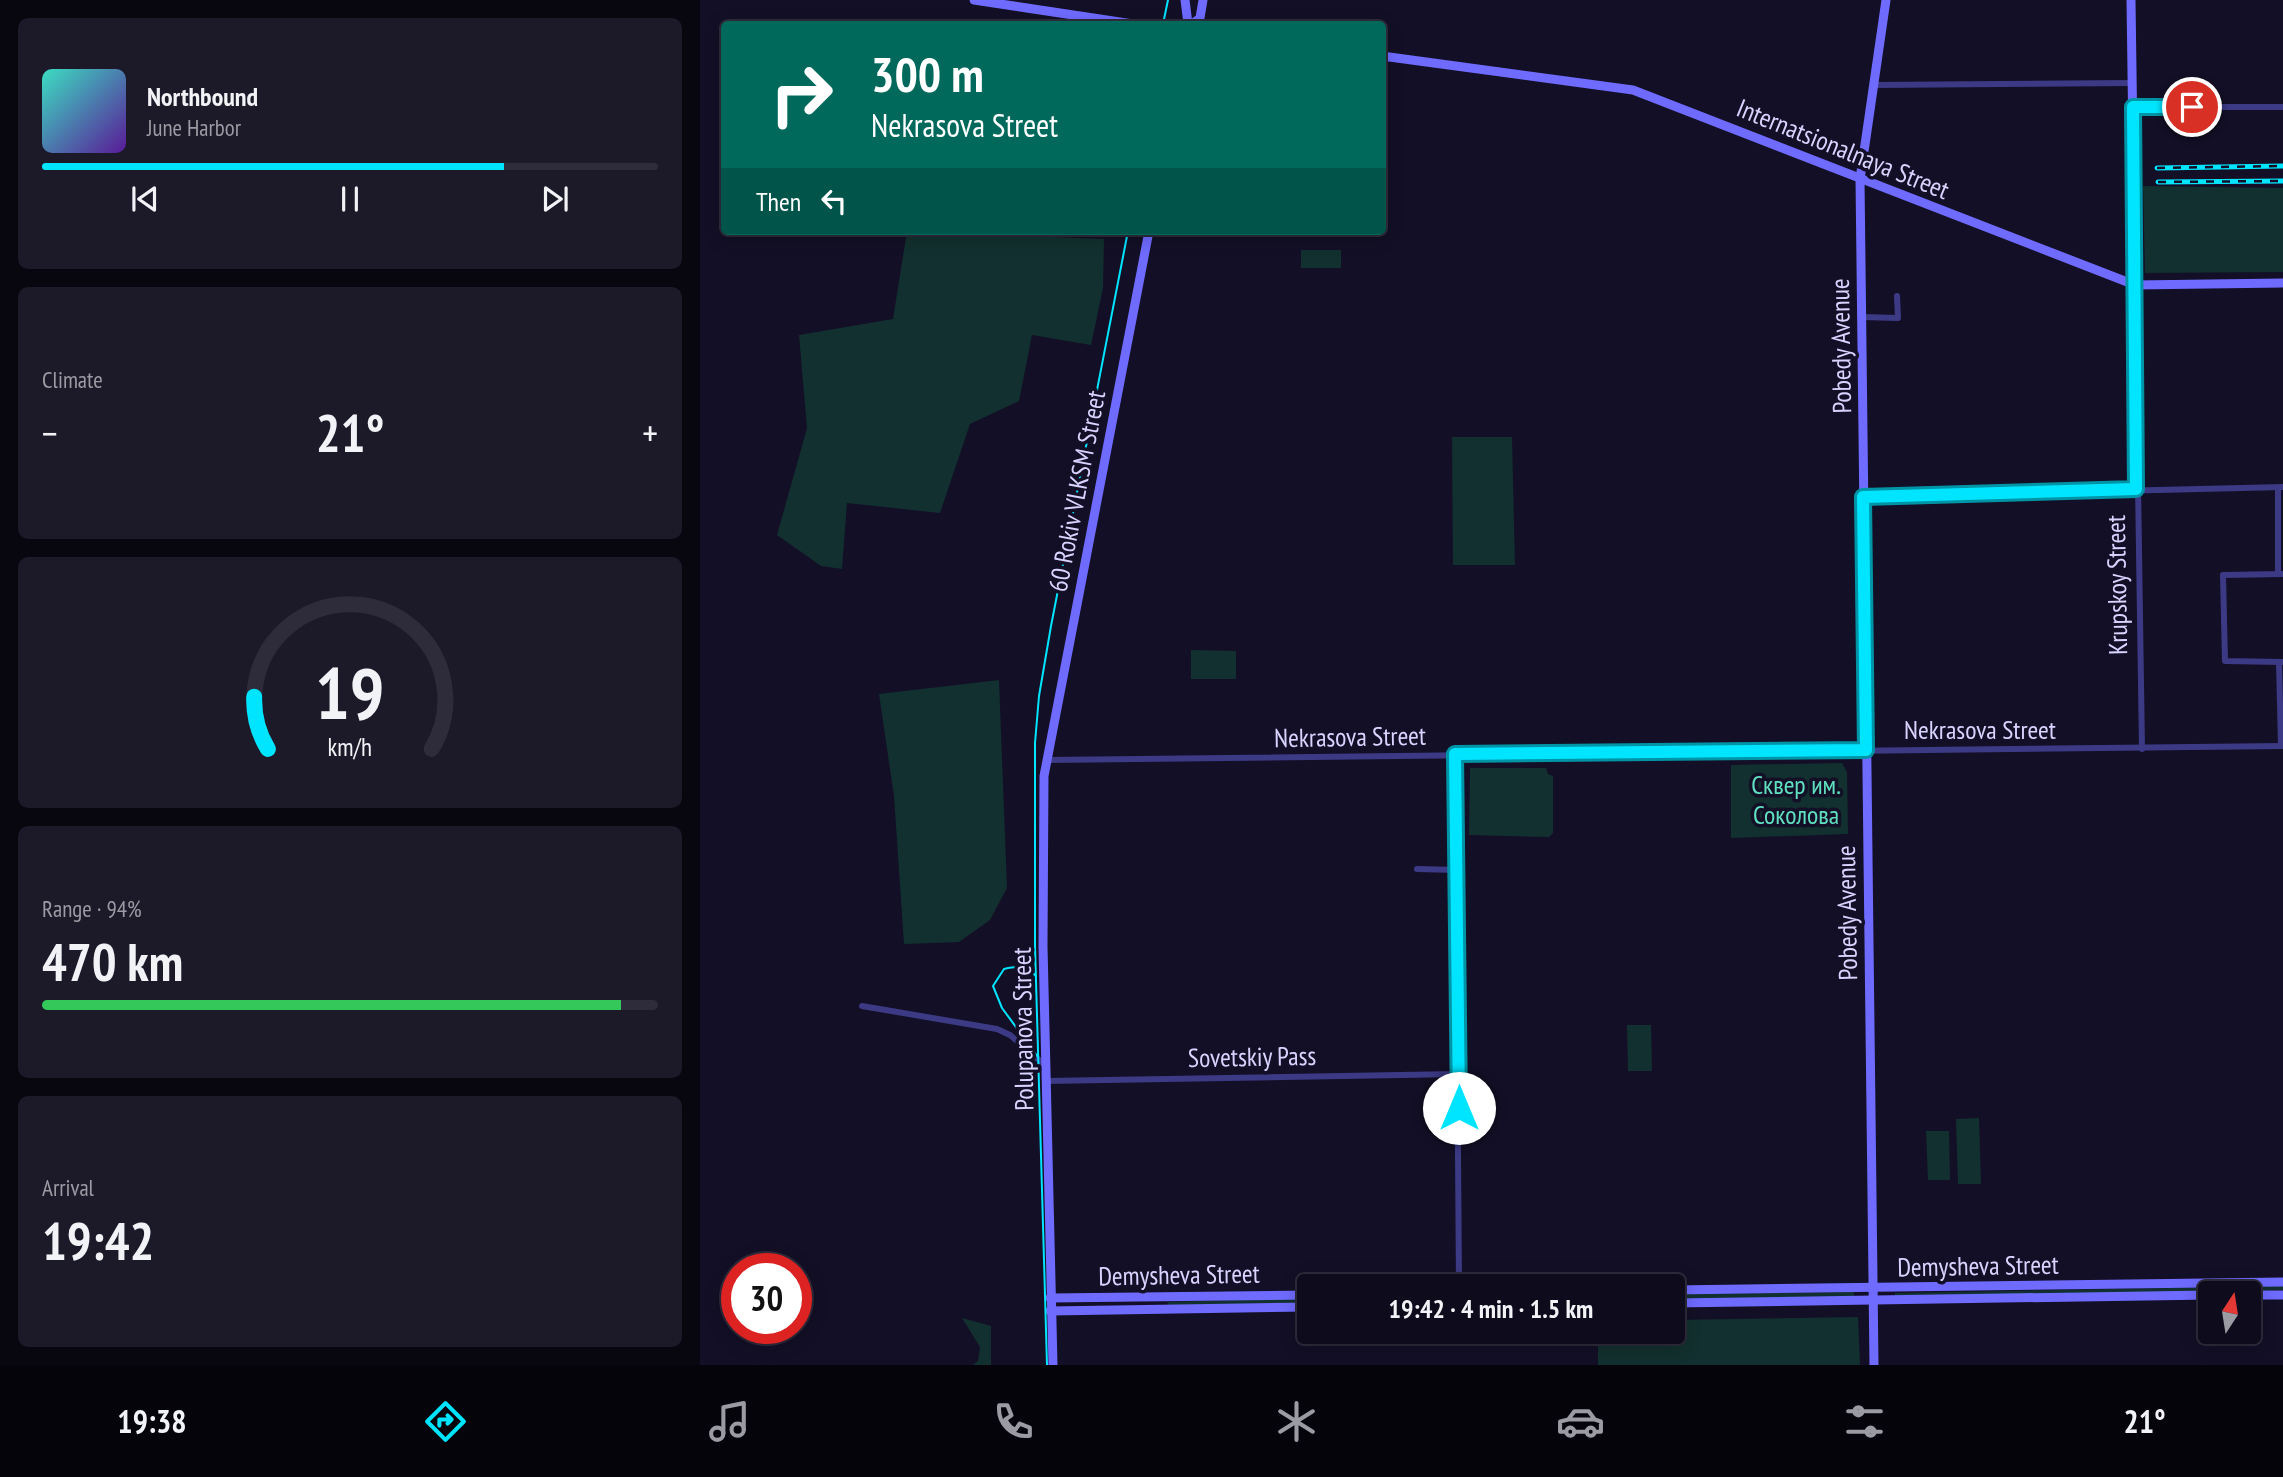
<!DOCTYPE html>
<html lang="en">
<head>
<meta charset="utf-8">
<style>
	:root { --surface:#0e0b1c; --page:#1c1929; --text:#f1f3f6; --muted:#9b9ba3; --line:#2e2b3b; --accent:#00e5ff }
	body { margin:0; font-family:"PT Sans Narrow",sans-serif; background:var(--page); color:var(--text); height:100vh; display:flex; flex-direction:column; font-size:26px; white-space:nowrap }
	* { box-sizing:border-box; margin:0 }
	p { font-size:23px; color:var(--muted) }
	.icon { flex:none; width:38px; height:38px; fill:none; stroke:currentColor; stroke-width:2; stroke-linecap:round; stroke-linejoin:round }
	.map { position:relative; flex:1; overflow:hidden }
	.panel { display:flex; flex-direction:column; gap:18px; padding:18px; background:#08060f; width:700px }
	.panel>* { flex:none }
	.hud { position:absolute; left:21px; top:21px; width:665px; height:214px; border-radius:7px; box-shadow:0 4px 18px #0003,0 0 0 2px var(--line); background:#00695c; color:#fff; overflow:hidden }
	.needle { width:46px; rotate:12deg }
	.tools { position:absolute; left:1498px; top:1281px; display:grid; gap:14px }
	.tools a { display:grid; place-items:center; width:63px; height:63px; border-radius:7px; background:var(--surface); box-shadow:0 4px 18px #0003,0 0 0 2px var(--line); font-size:35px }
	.speed { position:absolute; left:21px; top:1253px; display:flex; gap:14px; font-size:35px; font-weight:700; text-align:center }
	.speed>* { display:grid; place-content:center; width:91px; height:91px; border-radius:50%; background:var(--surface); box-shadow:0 4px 18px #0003,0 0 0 2px var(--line); line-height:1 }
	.speed .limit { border:10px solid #d22; background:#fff; color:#111 }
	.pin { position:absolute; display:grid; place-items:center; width:60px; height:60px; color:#fff; margin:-30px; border:4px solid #fff; border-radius:50%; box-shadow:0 2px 7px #0007 }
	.me { position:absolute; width:77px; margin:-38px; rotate:0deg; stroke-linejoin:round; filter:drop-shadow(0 0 5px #0008) }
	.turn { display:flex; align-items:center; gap:24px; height:147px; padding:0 35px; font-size:32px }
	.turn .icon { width:91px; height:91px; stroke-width:2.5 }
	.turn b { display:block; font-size:49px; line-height:60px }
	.then { display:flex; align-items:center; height:66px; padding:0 35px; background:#0003; gap:14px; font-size:26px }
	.big { font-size:52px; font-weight:600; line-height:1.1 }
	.panel .card { flex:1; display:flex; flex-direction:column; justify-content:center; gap:10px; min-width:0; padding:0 24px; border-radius:10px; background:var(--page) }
	.panel .dial { align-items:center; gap:0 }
	.dial svg { height:182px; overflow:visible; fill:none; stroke:var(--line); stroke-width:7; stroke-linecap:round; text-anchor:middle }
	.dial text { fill:var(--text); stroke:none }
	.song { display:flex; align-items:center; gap:21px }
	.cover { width:84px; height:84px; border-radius:10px; background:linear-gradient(135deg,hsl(170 70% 55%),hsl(270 70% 35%)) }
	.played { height:7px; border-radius:4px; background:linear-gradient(90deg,var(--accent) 75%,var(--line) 75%) }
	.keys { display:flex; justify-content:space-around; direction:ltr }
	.heat { display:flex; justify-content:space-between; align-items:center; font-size:38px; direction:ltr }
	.charge { height:10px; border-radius:5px; background:linear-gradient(90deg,#34c759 94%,var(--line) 0) }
	.trip { position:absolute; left:597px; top:1274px; width:388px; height:70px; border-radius:7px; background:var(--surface); box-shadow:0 4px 18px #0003,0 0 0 2px var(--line); font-weight:600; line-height:70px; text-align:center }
	.tabs { display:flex; height:112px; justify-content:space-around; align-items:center; background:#06040b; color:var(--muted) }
	.tabs .icon { width:49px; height:49px }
	.tabs .current { color:var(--accent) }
	.tabs b { font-size:32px; color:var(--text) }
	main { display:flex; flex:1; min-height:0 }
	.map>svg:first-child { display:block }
	.green { fill:#12302f }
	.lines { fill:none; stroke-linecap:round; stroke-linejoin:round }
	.street { stroke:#3d3a85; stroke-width:6 }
	.secondary { stroke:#6f6bff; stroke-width:9 }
	.tram { stroke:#00e5ff; stroke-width:2 }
	.rail-casing { stroke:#00e5ff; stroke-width:5 }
	.rail { stroke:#130f26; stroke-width:2.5; stroke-dasharray:8; stroke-linecap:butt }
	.route-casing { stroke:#0095a6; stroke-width:18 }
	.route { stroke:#00e5ff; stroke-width:12 }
	.labels { text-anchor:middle; stroke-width:7; stroke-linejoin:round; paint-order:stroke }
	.street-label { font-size:26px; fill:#d9d4ff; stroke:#130f26 }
	.park-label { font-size:26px; fill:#5fe0c0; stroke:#130f26 }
</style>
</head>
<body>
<main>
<section class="panel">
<div class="card">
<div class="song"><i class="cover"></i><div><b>Northbound</b><p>June Harbor</p></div></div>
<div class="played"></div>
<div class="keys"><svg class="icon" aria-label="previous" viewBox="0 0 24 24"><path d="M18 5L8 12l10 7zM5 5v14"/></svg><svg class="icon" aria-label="pause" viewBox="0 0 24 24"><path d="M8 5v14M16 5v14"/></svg><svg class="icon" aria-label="next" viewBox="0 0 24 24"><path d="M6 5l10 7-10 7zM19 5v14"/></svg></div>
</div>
<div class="card"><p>Climate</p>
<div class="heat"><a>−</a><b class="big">21°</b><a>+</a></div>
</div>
<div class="card dial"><svg viewBox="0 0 100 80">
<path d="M14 69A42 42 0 1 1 86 69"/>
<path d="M14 69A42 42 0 0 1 8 46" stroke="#00e5ff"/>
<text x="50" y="56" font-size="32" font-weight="700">19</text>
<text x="50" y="72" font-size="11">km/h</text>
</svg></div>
<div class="card"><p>Range · 94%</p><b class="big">470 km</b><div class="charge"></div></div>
<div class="card"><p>Arrival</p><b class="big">19:42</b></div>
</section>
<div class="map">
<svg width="1583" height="1365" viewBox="0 0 1583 1365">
	<rect width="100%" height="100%" fill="#130f26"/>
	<g class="green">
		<path d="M 1443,186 L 1583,188 L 1583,272 L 1445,273 Z"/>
		<path d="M 207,231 L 404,239 L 403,288 L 391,345 L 332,335 L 319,401 L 270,424 L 240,513 L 147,503 L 142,569 L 121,566 L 77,535 L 107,428 L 99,335 L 193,319 Z"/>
		<rect x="601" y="250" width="40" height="18"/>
		<path d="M 752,437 L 812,437 L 815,565 L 753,565 Z"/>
		<path d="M 491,650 L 536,651 L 536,679 L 491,679 Z"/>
		<path d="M 299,680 L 307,888 L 290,920 L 259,942 L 204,944 L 194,796 L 179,694 Z"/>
		<path d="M 1142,763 L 1147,772 L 1148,834 L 1031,838 L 1031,765 Z"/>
		<path d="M 770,768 L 846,768 L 848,774 L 853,776 L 853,833 L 849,837 L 769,835 Z"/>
		<path d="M 927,1025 L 951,1025 L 952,1071 L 928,1071 Z"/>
		<path d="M 1279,1118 L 1281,1184 L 1258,1184 L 1256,1119 Z"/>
		<path d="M 1226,1131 L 1249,1131 L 1250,1180 L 1228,1180 Z"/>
		<path d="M 1583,1286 L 1583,1290 L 1195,1297 L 1195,1293 Z"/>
		<path d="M 1154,1292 L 1154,1297 L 973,1299 L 973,1294 Z"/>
		<path d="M 609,1298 L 609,1303 L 469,1305 L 467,1302 Z"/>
		<path d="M 1158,1317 L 1160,1365 L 898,1365 L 898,1332 L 973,1332 L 973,1320 Z"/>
		<path d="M 262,1318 L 291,1326 L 291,1365 L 273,1365 L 278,1361 L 280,1347 Z"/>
	</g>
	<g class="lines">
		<g class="street">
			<path d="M 1173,85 L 1433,83"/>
			<path d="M 1433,107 L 1583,107"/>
			<path d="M 1435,285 L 1442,749"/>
			<path d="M 1162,317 L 1198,318 L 1197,296"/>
			<path d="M 1578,488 L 1578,574"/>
			<path d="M 1163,497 L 1583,487"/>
			<path d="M 1583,574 L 1523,575 L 1525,661 L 1583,662"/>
			<path d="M 1579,662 L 1581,746"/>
			<path d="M 755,754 L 759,1286"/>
			<path d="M 348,760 L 1583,746"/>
			<path d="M 717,869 L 757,870"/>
			<path d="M 162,1006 L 297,1029 L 310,1035 L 345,1065"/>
			<path d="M 345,1081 L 759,1074"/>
		</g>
		<g class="secondary">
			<path d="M 274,0 L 433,24"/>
			<path d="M 485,0 L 488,24"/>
			<path d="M 1431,0 L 1435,285"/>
			<path d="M 492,24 L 500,18 L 503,0"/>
			<path d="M 682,56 L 933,90 L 1435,285 L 1583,283"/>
			<path d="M 973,1290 L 1583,1282"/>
			<path d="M 1549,1295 L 1583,1295"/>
			<path d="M 350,1298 L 609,1295"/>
			<path d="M 973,1303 L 1510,1295"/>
			<path d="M 350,1311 L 609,1307"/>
			<path d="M 353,1365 L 343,946 L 344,776 L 449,231"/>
			<path d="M 1174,1365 L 1160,179 L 1186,0"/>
		</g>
		<g class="tram">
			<path d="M 463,24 L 468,0"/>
			<path d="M 336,976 C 326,965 317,966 304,969 L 293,986 L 302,1008 L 338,1057"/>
			<path d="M 347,1365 L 335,946 L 335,743 L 339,696 L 351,626 L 428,231"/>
		</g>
		<g class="rail-casing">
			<g id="rail">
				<path d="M 1457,168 L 1583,166"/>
				<path d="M 1458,182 L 1583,181"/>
			</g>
		</g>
		<use href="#rail" class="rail"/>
	</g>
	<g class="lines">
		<g class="route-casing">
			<path id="route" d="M 759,1108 L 755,754 L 1166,750 L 1163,497 L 1436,489 L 1433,107 L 1492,107"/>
		</g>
		<use href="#route" class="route"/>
	</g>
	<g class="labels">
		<g class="street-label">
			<text transform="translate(1143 149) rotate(22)" y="9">Internatsionalnaya Street</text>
			<text transform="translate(1141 346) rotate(-91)" y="9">Pobedy Avenue</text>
			<text transform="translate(377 491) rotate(-79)" y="9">60 Rokiv VLKSM Street</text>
			<text transform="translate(1417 585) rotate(-91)" y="9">Krupskoy Street</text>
			<text x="1280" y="739">Nekrasova Street</text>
			<text transform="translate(650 737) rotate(-1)" y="9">Nekrasova Street</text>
			<text transform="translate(1147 913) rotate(-91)" y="9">Pobedy Avenue</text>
			<text transform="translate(323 1029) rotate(-91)" y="9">Polupanova Street</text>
			<text transform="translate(552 1057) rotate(-1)" y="9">Sovetskiy Pass</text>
			<text transform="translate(1278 1266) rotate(-1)" y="9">Demysheva Street</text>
			<text transform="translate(479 1275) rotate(-1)" y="9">Demysheva Street</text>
		</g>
		<g class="park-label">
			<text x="1096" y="794">Сквер им.<tspan x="1096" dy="30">Соколова</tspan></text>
		</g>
	</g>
</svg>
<div class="tools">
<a><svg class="needle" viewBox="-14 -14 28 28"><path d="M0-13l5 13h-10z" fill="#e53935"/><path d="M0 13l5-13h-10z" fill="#9b9ba3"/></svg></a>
</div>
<div class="speed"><div class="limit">30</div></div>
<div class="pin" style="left:1492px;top:107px;background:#d93025"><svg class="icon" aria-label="arrive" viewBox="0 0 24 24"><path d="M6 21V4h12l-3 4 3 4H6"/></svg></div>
<svg class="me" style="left:759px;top:1108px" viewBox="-20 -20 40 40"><circle r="19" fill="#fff"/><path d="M0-13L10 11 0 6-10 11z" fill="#00e5ff"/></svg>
<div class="trip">19:42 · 4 min · 1.5 km</div>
<div class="hud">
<div class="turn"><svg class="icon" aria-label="right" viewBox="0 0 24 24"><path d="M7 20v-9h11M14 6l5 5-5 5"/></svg><div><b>300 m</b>Nekrasova Street</div></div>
<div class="then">Then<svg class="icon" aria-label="left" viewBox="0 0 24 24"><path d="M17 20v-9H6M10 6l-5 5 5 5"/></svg></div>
</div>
</div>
</main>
<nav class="tabs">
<b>19:38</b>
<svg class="icon current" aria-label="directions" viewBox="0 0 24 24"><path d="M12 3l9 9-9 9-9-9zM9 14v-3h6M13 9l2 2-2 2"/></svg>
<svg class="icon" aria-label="music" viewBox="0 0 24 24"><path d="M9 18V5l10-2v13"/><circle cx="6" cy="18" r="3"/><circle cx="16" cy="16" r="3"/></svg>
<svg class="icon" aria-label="phone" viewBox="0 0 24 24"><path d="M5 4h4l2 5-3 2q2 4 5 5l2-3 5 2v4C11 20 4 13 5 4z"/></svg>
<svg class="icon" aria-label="climate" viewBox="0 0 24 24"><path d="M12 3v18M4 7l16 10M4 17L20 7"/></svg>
<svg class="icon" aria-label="car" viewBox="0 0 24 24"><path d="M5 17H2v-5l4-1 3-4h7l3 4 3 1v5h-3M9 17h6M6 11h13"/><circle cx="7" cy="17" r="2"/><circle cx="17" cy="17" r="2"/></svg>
<svg class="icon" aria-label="filters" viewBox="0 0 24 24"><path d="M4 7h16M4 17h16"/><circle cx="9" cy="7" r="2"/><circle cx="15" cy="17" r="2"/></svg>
<b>21°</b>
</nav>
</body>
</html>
